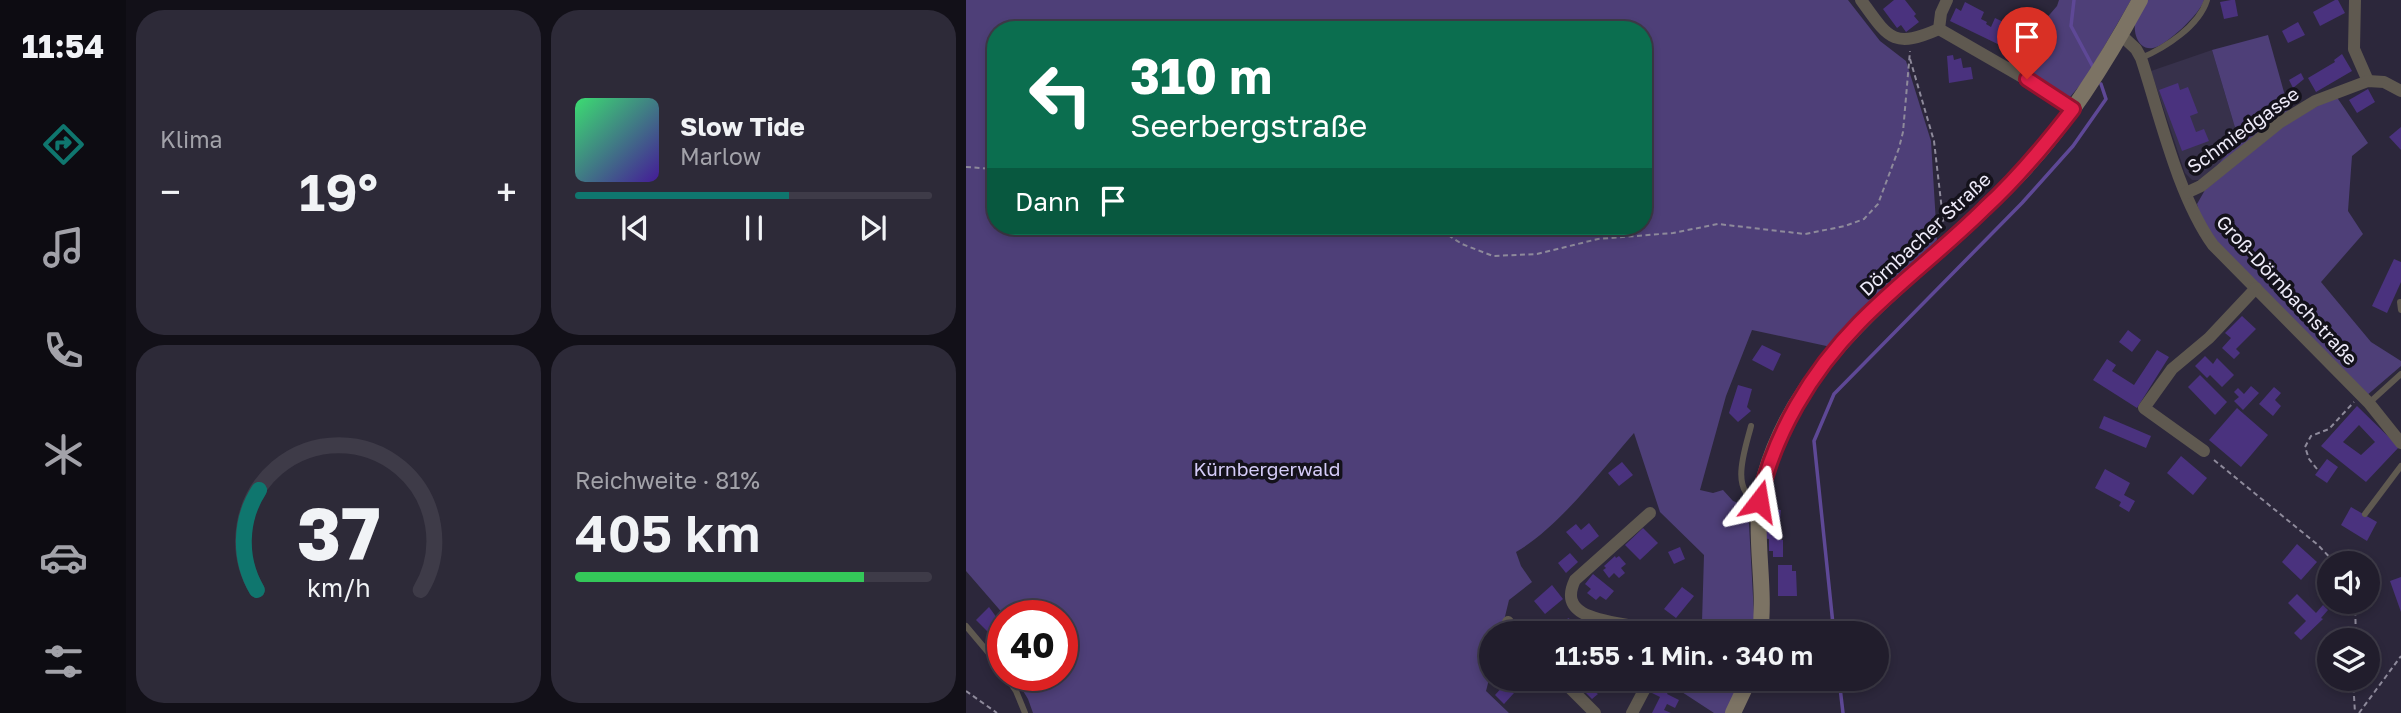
<!DOCTYPE html>
<html lang="de">
<head>
<meta charset="utf-8">
<style>
	:root { --surface:#211d2c; --page:#2d2a38; --text:#f1f3f6; --muted:#a2a2a9; --line:#3e3b48; --accent:#0f766e }
	body { margin:0; font-family:"Golos Text",sans-serif; background:var(--page); color:var(--text); height:100vh; display:flex; flex-direction:column; font-size:26px; white-space:nowrap }
	* { box-sizing:border-box; margin:0 }
	p { font-size:23px; color:var(--muted) }
	.icon { flex:none; width:38px; height:38px; fill:none; stroke:currentColor; stroke-width:2; stroke-linecap:round; stroke-linejoin:round }
	.map { position:relative; flex:1; overflow:hidden }
	.sheet { display:flex; flex-direction:column; gap:10px; padding:10px; background:#121018; width:840px }
	.sheet>* { flex:none }
	.top-card { position:absolute; left:21px; top:21px; width:665px; height:214px; border-radius:28px; box-shadow:0 4px 10px #0003,0 0 0 2px var(--line); background:#0b6e4f; color:#fff; overflow:hidden }
	.controls { position:absolute; left:1351px; top:551px; display:grid; gap:14px }
	.controls a { display:grid; place-items:center; width:63px; height:63px; border-radius:50%; background:var(--surface); box-shadow:0 4px 10px #0003,0 0 0 2px var(--line); font-size:35px }
	.speed { position:absolute; left:21px; top:600px; display:flex; gap:14px; font-size:35px; font-weight:700; text-align:center }
	.speed>* { display:grid; place-content:center; width:91px; height:91px; border-radius:50%; background:var(--surface); box-shadow:0 4px 10px #0003,0 0 0 2px var(--line); line-height:1 }
	.speed .limit { border:10px solid #d22; background:#fff; color:#111 }
	.pin { position:absolute; display:grid; place-items:center; width:60px; height:60px; color:#fff; margin:-72px -30px; border-radius:50% 50% 50% 0; rotate:-45deg; box-shadow:0 0 7px #0007 }
	.pin .icon { rotate:45deg }
	.me { position:absolute; width:77px; margin:-38px; rotate:14deg; stroke-linejoin:round; filter:drop-shadow(0 0 5px #0008) }
	.turn { display:flex; align-items:center; gap:24px; height:147px; padding:0 28px; font-size:32px }
	.turn .icon { width:91px; height:91px; stroke-width:2.5 }
	.turn b { display:block; font-size:49px; line-height:60px }
	.then { display:flex; align-items:center; height:66px; padding:0 28px; background:#0003; gap:14px; font-size:26px }
	.big { font-size:52px; font-weight:600; line-height:1.1 }
	.sheet .widget { flex:1; display:flex; flex-direction:column; justify-content:center; gap:10px; min-width:0; padding:0 24px; border-radius:28px; background:var(--page) }
	.sheet .dial { align-items:center; gap:0 }
	.dial svg { height:182px; overflow:visible; fill:none; stroke:var(--line); stroke-width:7; stroke-linecap:round; text-anchor:middle }
	.dial text { fill:var(--text); stroke:none }
	.song { display:flex; align-items:center; gap:21px }
	.cover { width:84px; height:84px; border-radius:10px; background:linear-gradient(135deg,hsl(140 70% 55%),hsl(260 70% 35%)) }
	.played { height:7px; border-radius:4px; background:linear-gradient(90deg,var(--accent) 60%,var(--line) 60%) }
	.keys { display:flex; justify-content:space-around; direction:ltr }
	.heat { display:flex; justify-content:space-between; align-items:center; font-size:38px; direction:ltr }
	.charge { height:10px; border-radius:5px; background:linear-gradient(90deg,#34c759 81%,var(--line) 0) }
	.sheet .tiles { flex:1; display:grid; gap:10px; grid-template-columns:repeat(2,1fr) }
	.trip { position:absolute; left:513px; top:621px; width:410px; height:70px; border-radius:35px; background:var(--surface); box-shadow:0 4px 10px #0003,0 0 0 2px var(--line); font-weight:600; line-height:70px; text-align:center }
	main { display:flex; flex:1; min-height:0 }
	.menu { display:flex; flex-direction:column; width:126px; justify-content:space-around; align-items:center; background:#0d0c12; color:var(--muted) }
	.menu .icon { width:49px; height:49px }
	.menu .active { color:var(--accent) }
	.menu b { font-size:32px; color:var(--text) }
	.map>svg:first-child { display:block }
	.built { fill:#37314b }
	.green { fill:#4e3f78; fill-rule:evenodd }
	.lines { fill:none; stroke-linecap:round; stroke-linejoin:round }
	.stream { stroke:#5e4896; stroke-width:3.5 }
	.building { fill:#4a327e; fill-rule:evenodd }
	.path { stroke:#8e8a9b; stroke-width:2; stroke-dasharray:5 3.5; stroke-linecap:butt }
	.lane { stroke:#5f5950; stroke-width:6 }
	.street { stroke:#5f5950; stroke-width:12 }
	.secondary { stroke:#7c7364; stroke-width:16 }
	.route-casing { stroke:#92132f; stroke-width:18 }
	.route { stroke:#e11d48; stroke-width:12 }
	.labels { text-anchor:middle; stroke-width:7; stroke-linejoin:round; paint-order:stroke }
	.street-label { font-size:19px; fill:#eeebf9; stroke:#14121b }
	.park-label { font-size:19px; fill:#d5ccf8; stroke:#14121b }
</style>
</head>
<body>
<main>
<nav class="menu">
<b>11:54</b>
<svg class="icon active" aria-label="directions" viewBox="0 0 24 24"><path d="M12 3l9 9-9 9-9-9zM9 14v-3h6M13 9l2 2-2 2"/></svg>
<svg class="icon" aria-label="music" viewBox="0 0 24 24"><path d="M9 18V5l10-2v13"/><circle cx="6" cy="18" r="3"/><circle cx="16" cy="16" r="3"/></svg>
<svg class="icon" aria-label="phone" viewBox="0 0 24 24"><path d="M5 4h4l2 5-3 2q2 4 5 5l2-3 5 2v4C11 20 4 13 5 4z"/></svg>
<svg class="icon" aria-label="climate" viewBox="0 0 24 24"><path d="M12 3v18M4 7l16 10M4 17L20 7"/></svg>
<svg class="icon" aria-label="car" viewBox="0 0 24 24"><path d="M5 17H2v-5l4-1 3-4h7l3 4 3 1v5h-3M9 17h6M6 11h13"/><circle cx="7" cy="17" r="2"/><circle cx="17" cy="17" r="2"/></svg>
<svg class="icon" aria-label="filters" viewBox="0 0 24 24"><path d="M4 7h16M4 17h16"/><circle cx="9" cy="7" r="2"/><circle cx="15" cy="17" r="2"/></svg>
</nav>
<section class="sheet">
<div class="tiles">
<div class="widget"><p>Klima</p>
<div class="heat"><a>−</a><b class="big">19°</b><a>+</a></div>
</div>
<div class="widget">
<div class="song"><i class="cover"></i><div><b>Slow Tide</b><p>Marlow</p></div></div>
<div class="played"></div>
<div class="keys"><svg class="icon" aria-label="previous" viewBox="0 0 24 24"><path d="M18 5L8 12l10 7zM5 5v14"/></svg><svg class="icon" aria-label="pause" viewBox="0 0 24 24"><path d="M8 5v14M16 5v14"/></svg><svg class="icon" aria-label="next" viewBox="0 0 24 24"><path d="M6 5l10 7-10 7zM19 5v14"/></svg></div>
</div>
<div class="widget dial"><svg viewBox="0 0 100 80">
<path d="M14 69A42 42 0 1 1 86 69"/>
<path d="M14 69A42 42 0 0 1 15 25" stroke="#0f766e"/>
<text x="50" y="56" font-size="32" font-weight="700">37</text>
<text x="50" y="72" font-size="11">km/h</text>
</svg></div>
<div class="widget"><p>Reichweite · 81%</p><b class="big">405 km</b><div class="charge"></div></div>
</div>
</section>
<div class="map">
<svg width="1435" height="713" viewBox="0 0 1435 713">
	<rect width="100%" height="100%" fill="#2c273b"/>
	<path class="built" d="M 1246,50 L 1273,141 L 1245,172 L 1235,180 L 1226,180 L 1219,173 L 1185,71 Z"/>
	<g class="green">
		<path d="M 0,0 L 882,0 L 914,41 L 940,61 L 965,141 L 971,240 L 865,347 L 786,330 L 760,396 L 734,490 L 747,493 L 757,490 L 767,501 L 782,506 L 789,633 L 726,633 L 736,622 L 738,555 L 694,512 L 668,433 C 635,471 593,527 550,552 L 555,566 L 566,582 L 543,600 L 535,633 L 525,634 L 525,672 L 520,691 L 543,713 L 67,713 L 62,699 L 48,676 L 96,676 L 96,616 L 39,616 L 0,571 ZM 30,30 L 677,30 L 677,226 L 30,226 Z"/>
		<path d="M 1093,0 L 1165,0 L 1120,78 L 1104,97 L 1040,65 L 1091,6 Z"/>
		<path d="M 1180,0 L 1238,0 C 1235,13 1200,46 1187,48 C 1172,51 1166,31 1170,20 C 1172,13 1177,6 1180,0 Z"/>
		<path d="M 1302,35 L 1323,110 L 1245,172 L 1273,141 L 1246,50 Z"/>
		<path d="M 1370,96 L 1402,143 L 1386,156 L 1382,211 L 1397,234 L 1355,282 L 1405,342 L 1435,361 L 1435,366 L 1400,396 L 1253,244 L 1236,221 L 1231,204 L 1239,190 L 1322,122 Z"/>
		<path d="M 696,679 L 777,679 L 759,713 L 748,713 Z"/>
	</g>
	<g class="lines">
		<g class="stream">
			<path d="M 1108,0 L 1105,26 L 1127,67"/>
			<path d="M 868,634 L 848,441 L 868,394 L 1056,203 L 1107,146 L 1140,99 L 1135,84"/>
			<path d="M 873,679 L 877,713"/>
		</g>
	</g>
	<g class="building">
		<path d="M 928,0 L 939,0 L 950,14 L 948,16 L 953,22 L 940,32 L 935,25 L 931,28 L 917,9 Z"/>
		<path d="M 1265,0 L 1269,0 L 1272,16 L 1258,19 L 1254,2 Z"/>
		<path d="M 1369,0 L 1372,0 L 1379,13 L 1354,26 L 1347,12 Z"/>
		<path d="M 999,2 L 1018,12 L 1015,19 L 1021,22 L 1020,24 L 1025,27 L 1029,18 L 1048,27 L 1044,35 L 1048,37 L 1042,49 L 984,21 L 990,8 L 995,11 Z"/>
		<path d="M 1332,22 L 1339,35 L 1322,43 L 1316,31 Z"/>
		<path d="M 1376,54 L 1386,71 L 1350,92 L 1342,78 L 1369,62 L 1368,60 Z"/>
		<path d="M 987,55 L 988,60 L 995,58 L 997,68 L 1005,67 L 1007,79 L 983,83 L 981,56 Z"/>
		<path d="M 1335,73 L 1338,79 L 1327,88 L 1323,80 Z"/>
		<path d="M 1212,83 L 1214,90 L 1222,87 L 1232,113 L 1224,116 L 1230,132 L 1238,129 L 1243,141 L 1216,151 L 1193,90 Z"/>
		<path d="M 1402,89 L 1409,102 L 1391,113 L 1383,100 Z"/>
		<path d="M 1435,127 L 1435,150 L 1423,137 Z"/>
		<path d="M 1428,259 L 1435,262 L 1435,282 L 1421,313 L 1406,306 Z"/>
		<path d="M 1276,316 L 1290,329 L 1270,349 L 1274,353 L 1268,359 L 1256,348 L 1265,338 L 1259,333 Z"/>
		<path d="M 1162,330 L 1175,340 L 1166,352 L 1153,342 Z"/>
		<path d="M 796,345 L 815,354 L 807,371 L 786,360 Z"/>
		<path d="M 1191,350 L 1203,357 L 1171,408 L 1127,380 L 1141,359 L 1150,365 L 1146,371 L 1168,385 Z"/>
		<path d="M 1239,356 L 1247,364 L 1251,358 L 1268,375 L 1256,387 L 1244,375 L 1241,378 L 1229,366 Z"/>
		<path d="M 1234,375 L 1261,402 L 1249,415 L 1222,387 Z"/>
		<path d="M 772,385 L 786,389 L 781,407 L 785,411 L 772,422 L 763,413 Z"/>
		<path d="M 1285,386 L 1293,393 L 1277,410 L 1268,401 L 1273,397 L 1268,392 L 1272,388 L 1278,394 Z"/>
		<path d="M 1308,387 L 1315,393 L 1309,400 L 1315,406 L 1307,416 L 1293,404 Z"/>
		<path d="M 1391,406 L 1433,447 L 1400,482 L 1355,446 ZM 1393,425 L 1409,442 L 1395,455 L 1377,442 Z"/>
		<path d="M 1271,408 L 1302,435 L 1275,467 L 1243,440 Z"/>
		<path d="M 1138,416 L 1185,436 L 1180,448 L 1133,428 Z"/>
		<path d="M 1215,456 L 1241,478 L 1227,495 L 1201,473 Z"/>
		<path d="M 1361,459 L 1372,467 L 1361,483 L 1349,475 Z"/>
		<path d="M 656,462 L 667,475 L 653,486 L 642,473 Z"/>
		<path d="M 1139,469 L 1164,483 L 1158,495 L 1169,501 L 1163,512 L 1153,506 L 1155,502 L 1129,488 Z"/>
		<path d="M 1385,507 L 1411,522 L 1401,541 L 1375,525 Z"/>
		<path d="M 799,508 L 815,510 L 812,540 L 817,540 L 817,557 L 807,557 L 807,551 L 803,551 L 803,539 L 796,538 Z"/>
		<path d="M 623,523 L 633,536 L 616,550 L 600,532 L 610,524 L 615,530 Z"/>
		<path d="M 677,528 L 692,543 L 674,560 L 659,545 Z"/>
		<path d="M 1331,544 L 1351,562 L 1335,580 L 1316,562 Z"/>
		<path d="M 714,547 L 719,559 L 708,564 L 702,552 Z"/>
		<path d="M 604,553 L 612,562 L 600,573 L 592,563 Z"/>
		<path d="M 649,556 L 650,558 L 653,556 L 660,564 L 655,568 L 659,573 L 653,578 L 648,573 L 643,578 L 637,570 L 640,568 L 638,566 Z"/>
		<path d="M 812,565 L 826,565 L 826,571 L 830,571 L 831,596 L 812,596 Z"/>
		<path d="M 627,574 L 648,591 L 640,600 L 634,596 L 630,600 L 621,593 L 625,589 L 619,584 Z"/>
		<path d="M 1435,577 L 1435,612 L 1424,581 Z"/>
		<path d="M 586,585 L 597,599 L 579,614 L 568,601 Z"/>
		<path d="M 716,587 L 728,596 L 710,618 L 698,609 Z"/>
		<path d="M 1331,594 L 1350,613 L 1357,605 L 1362,610 L 1355,618 L 1357,619 L 1335,640 L 1328,633 L 1340,621 L 1322,603 Z"/>
		<path d="M 23,607 L 36,625 L 25,635 L 10,620 Z"/>
		<path d="M 602,618 L 620,628 L 617,634 L 593,634 Z"/>
		<path d="M 614,679 L 634,679 L 638,683 L 629,692 L 632,694 L 626,699 L 610,683 Z"/>
		<path d="M 825,679 L 838,680 L 835,691 L 822,688 Z"/>
		<path d="M 688,682 L 703,690 L 701,694 L 713,700 L 709,708 L 701,704 L 698,710 L 705,713 L 686,713 L 694,697 L 684,692 Z"/>
		<path d="M 539,684 L 548,693 L 538,704 L 529,695 Z"/>
	</g>
	<g class="lines">
		<g class="path">
			<path d="M 944,59 L 968,141 L 978,228"/>
			<path d="M 0,167 L 30,169"/>
			<path d="M 468,226 L 496,244 L 527,256 L 571,254 L 632,239 L 707,233 L 752,224 L 839,234 L 879,226 L 898,219 L 912,204 L 933,148 L 937,132 L 944,51"/>
			<path d="M 1248,460 L 1352,545 L 1370,564"/>
			<path d="M 1351,469 L 1343,459 L 1339,447 L 1345,436 L 1363,429 L 1388,402"/>
			<path d="M 1389,602 L 1390,640"/>
			<path d="M 1387,679 L 1389,713"/>
			<path d="M 0,691 L 31,713"/>
			<path d="M 1393,713 L 1435,656"/>
		</g>
		<g class="lane">
			<path d="M 1175,58 C 1199,48 1233,26 1241,0"/>
			<path d="M 1434,302 L 1435,310"/>
			<path d="M 1403,403 L 1435,374"/>
			<path d="M 785,426 C 780,447 762,493 793,501"/>
			<path d="M 1399,514 L 1435,466"/>
			<path d="M 0,626 L 37,670"/>
			<path d="M 40,676 L 50,691 L 59,713"/>
		</g>
		<g class="street">
			<path d="M 895,0 C 923,39 927,49 973,29"/>
			<path d="M 981,0 L 975,13 L 973,29 L 1084,93 L 1107,109"/>
			<path d="M 1389,0 L 1388,49 L 1402,81"/>
			<path d="M 1155,35 L 1170,49 L 1175,58 C 1194,116 1212,196 1247,245 L 1403,403 L 1435,443"/>
			<path d="M 1220,193 L 1235,186 L 1313,123 L 1349,101 L 1402,81 L 1418,82 L 1435,91"/>
			<path d="M 1238,451 L 1178,408 L 1206,369 L 1243,338 L 1290,288"/>
			<path d="M 684,513 L 609,580 C 586,628 669,619 694,634"/>
			<path d="M 542,622 L 551,634"/>
			<path d="M 595,679 L 629,713"/>
			<path d="M 666,713 L 684,679"/>
		</g>
		<g class="secondary">
			<path d="M 794,634 C 801,580 784,528 799,475 C 836,344 961,271 1050,178 C 1100,126 1139,64 1174,0"/>
			<path d="M 767,713 L 783,679"/>
		</g>
	</g>
	<g class="lines">
		<g class="route-casing">
			<path id="route" d="M 793,501 C 808,434 845,372 893,323 C 933,282 979,248 1019,208 C 1052,178 1080,144 1107,109 L 1061,79"/>
		</g>
		<use href="#route" class="route"/>
	</g>
	<g class="labels">
		<g class="street-label">
			<text transform="translate(1277 130) rotate(-36)" y="7">Schmiedgasse</text>
			<text transform="translate(959 234) rotate(-43)" y="7">Dörnbacher Straße</text>
			<text transform="translate(1321 290) rotate(47)" y="7">Groß-Dörnbachstraße</text>
		</g>
		<g class="park-label">
			<text x="301" y="476">Kürnbergerwald</text>
		</g>
	</g>
</svg>
<div class="controls">
<a><svg class="icon" aria-label="sound" viewBox="0 0 24 24"><path d="M4 9h4l5-4v14l-5-4H4zM17 9q2 3 0 6"/></svg></a>
<a><svg class="icon" aria-label="layers" viewBox="0 0 24 24"><path d="M12 4l9 5-9 5-9-5zM3 14l9 5 9-5"/></svg></a>
</div>
<div class="speed"><div class="limit">40</div></div>
<div class="pin" style="left:1061px;top:79px;background:#d93025"><svg class="icon" aria-label="arrive" viewBox="0 0 24 24"><path d="M6 21V4h12l-3 4 3 4H6"/></svg></div>
<svg class="me" style="left:793px;top:501px" viewBox="-20 -20 40 40"><path d="M0-17L14 15 0 8-14 15z" fill="#e11d48" stroke="#fff" stroke-width="4"/></svg>
<div class="trip">11:55 · 1 Min. · 340 m</div>
<div class="top-card">
<div class="turn"><svg class="icon" aria-label="left" viewBox="0 0 24 24"><path d="M17 20v-9H6M10 6l-5 5 5 5"/></svg><div><b>310 m</b>Seerbergstraße</div></div>
<div class="then">Dann<svg class="icon" aria-label="arrive" viewBox="0 0 24 24"><path d="M6 21V4h12l-3 4 3 4H6"/></svg></div>
</div>
</div>
</main>
</body>
</html>
